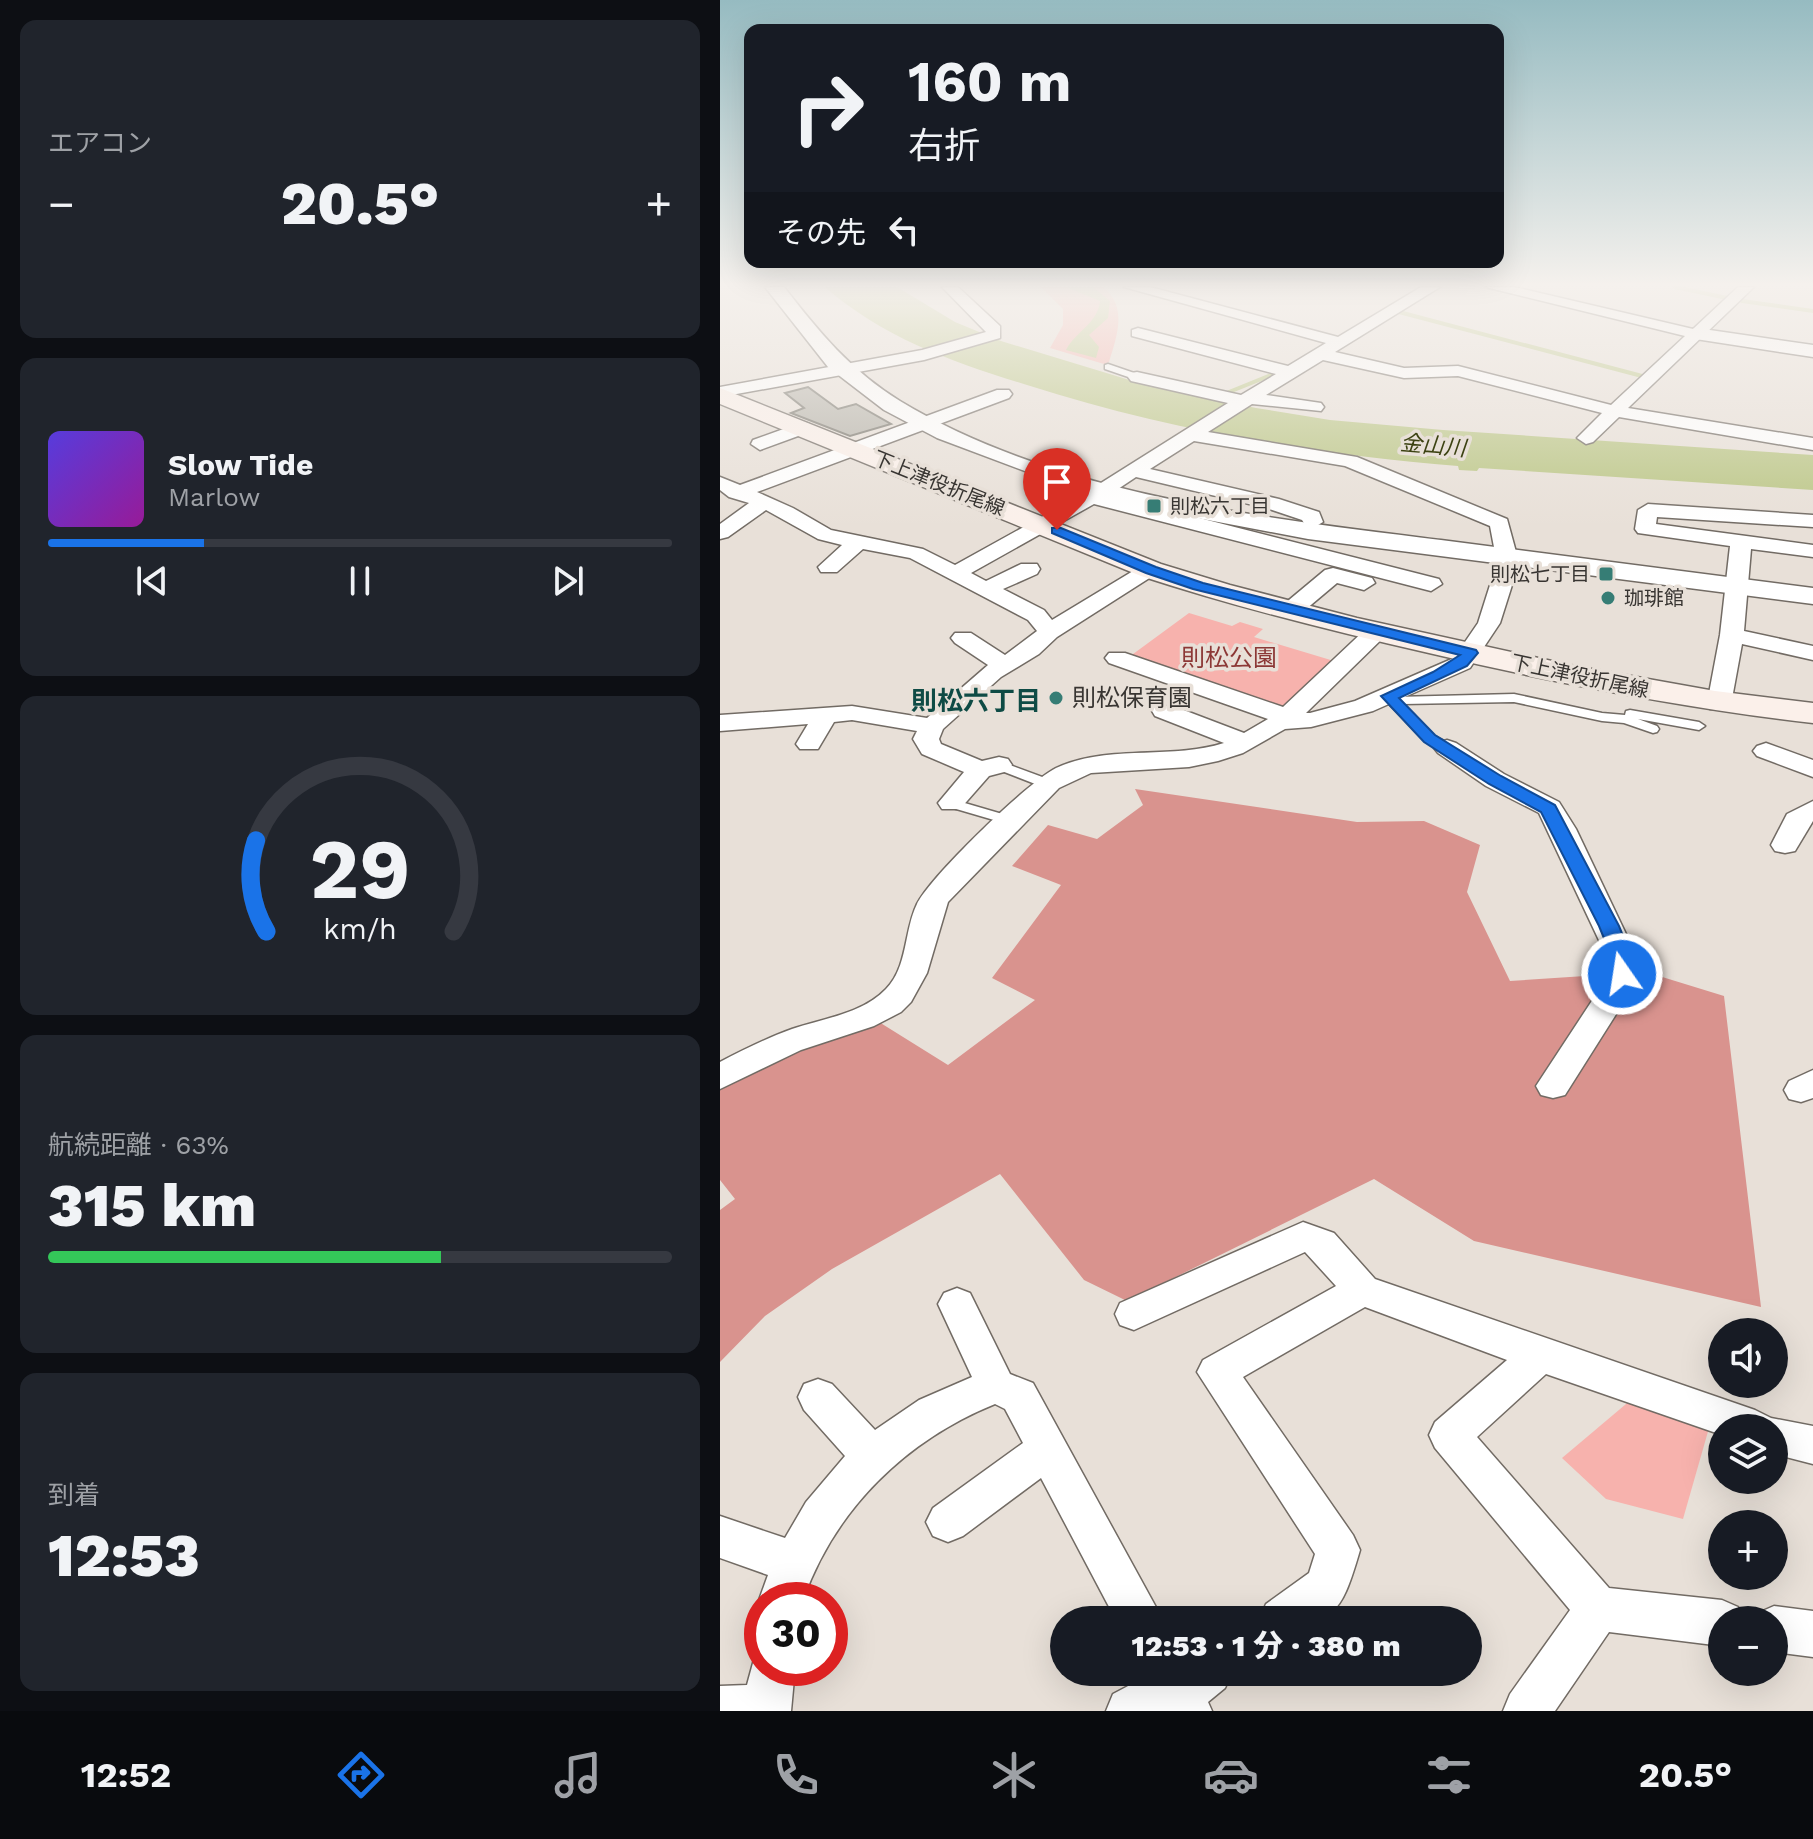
<!DOCTYPE html>
<html lang="ja">
<head>
<meta charset="utf-8">
<style>
	:root { --surface:#171b24; --page:#20242c; --text:#f1f3f6; --muted:#9ea1a6; --line:#363941; --accent:#1a73e8 }
	body { margin:0; font-family:"Work Sans","Noto Sans JP",sans-serif; background:var(--page); color:var(--text); height:100vh; display:flex; flex-direction:column; font-size:30px; white-space:nowrap }
	* { box-sizing:border-box; margin:0 }
	p { font-size:26px; color:var(--muted) }
	.icon { flex:none; width:44px; height:44px; fill:none; stroke:currentColor; stroke-width:2; stroke-linecap:round; stroke-linejoin:round }
	.map { position:relative; flex:1; overflow:hidden }
	.panel { display:flex; flex-direction:column; gap:20px; padding:20px; background:#0d0f14; width:720px }
	.panel>* { flex:none }
	.top-card { position:absolute; left:24px; top:24px; width:760px; height:244px; border-radius:16px; box-shadow:0 8px 32px #0002; background:#171b24; color:var(--text); overflow:hidden }
	.buttons { position:absolute; left:988px; top:1318px; display:grid; gap:16px }
	.buttons a { display:grid; place-items:center; width:80px; height:80px; border-radius:50%; background:var(--surface); box-shadow:0 8px 32px #0002; font-size:40px }
	.speed { position:absolute; left:24px; top:1582px; display:flex; gap:16px; font-size:40px; font-weight:700; text-align:center }
	.speed>* { display:grid; place-content:center; width:104px; height:104px; border-radius:50%; background:var(--surface); box-shadow:0 8px 32px #0002; line-height:1 }
	.speed .limit { border:12px solid #d22; background:#fff; color:#111 }
	.pin { position:absolute; display:grid; place-items:center; width:68px; height:68px; color:#fff; margin:-82px -34px; border-radius:50% 50% 50% 0; rotate:-45deg; box-shadow:0 0 8px #0007 }
	.pin .icon { rotate:45deg }
	.me { position:absolute; width:88px; margin:-44px; rotate:347deg; stroke-linejoin:round; filter:drop-shadow(0 0 6px #0008) }
	.turn { display:flex; align-items:center; gap:28px; height:168px; padding:0 32px; font-size:36px }
	.turn .icon { width:104px; height:104px; stroke-width:2.5 }
	.turn b { display:block; font-size:56px; line-height:68px }
	.then { display:flex; align-items:center; height:76px; padding:0 32px; background:#0003; gap:16px; font-size:30px }
	.big { font-size:60px; font-weight:800; line-height:1.1 }
	.panel .widget { flex:1; display:flex; flex-direction:column; justify-content:center; gap:12px; min-width:0; padding:0 28px; border-radius:16px; background:var(--page) }
	.panel .dial { align-items:center; gap:0 }
	.dial svg { height:208px; overflow:visible; fill:none; stroke:var(--line); stroke-width:7; stroke-linecap:round; text-anchor:middle }
	.dial text { fill:var(--text); stroke:none }
	.song { display:flex; align-items:center; gap:24px }
	.cover { width:96px; height:96px; border-radius:12px; background:linear-gradient(135deg,hsl(250 70% 55%),hsl(300 70% 35%)) }
	.played { height:8px; border-radius:4px; background:linear-gradient(90deg,var(--accent) 25%,var(--line) 25%) }
	.keys { display:flex; justify-content:space-around; direction:ltr }
	.heat { display:flex; justify-content:space-between; align-items:center; font-size:44px; direction:ltr }
	.charge { height:12px; border-radius:6px; background:linear-gradient(90deg,#34c759 63%,var(--line) 0) }
	.trip { position:absolute; left:330px; top:1606px; width:432px; height:80px; border-radius:40px; background:var(--surface); box-shadow:0 8px 32px #0002; font-weight:800; line-height:80px; text-align:center }
	.tabs { display:flex; height:128px; justify-content:space-around; align-items:center; background:#090b0e; color:var(--muted) }
	.tabs .icon { width:56px; height:56px }
	.tabs .selected { color:var(--accent) }
	.tabs b { font-size:36px; color:var(--text) }
	main { display:flex; flex:1; min-height:0 }
	.map>svg:first-child { display:block }
	.green { fill:#f7b2ad }
	.forest { fill:#d9938e }
	.water { fill:#bbc686 }
	.lines { fill:none; stroke-linecap:round; stroke-linejoin:round }
	.stream { stroke:#bbc686; stroke-width:4 }
	.building { fill:#b6b3aa; stroke:#79766d; stroke-width:2 }
	.service-casing { stroke:#726b64; stroke-width:3 }
	.minor-casing { stroke:#726b64; stroke-width:3 }
	.tertiary-casing { stroke:#726b64; stroke-width:3 }
	.secondary-casing { stroke:#726b64; stroke-width:3 }
	.service { fill:#fff; fill-rule:evenodd }
	.minor { fill:#fff; fill-rule:evenodd }
	.tertiary { fill:#fff; fill-rule:evenodd }
	.secondary { fill:#fbf0ea; fill-rule:evenodd }
	.route { fill:#1a73e8; stroke:#114b97; stroke-width:2 }
	.poi-dot { fill:#367d75; stroke:#e8e0d8; stroke-width:3 }
	.labels { text-anchor:middle; stroke-width:7; stroke-linejoin:round; paint-order:stroke }
	.far-street-label { font-size:20px; fill:#383532; stroke:#e8e0d8 }
	.far-poi-label { font-size:20px; fill:#383532; stroke:#e8e0d8; text-anchor:start }
	.far-water-label { font-size:22px; font-style:italic; fill:#3c4212; stroke:#e8e0d8 }
	.park-label { font-size:24px; fill:#8c3836; stroke:#e8e0d8 }
	.poi-label { font-size:24px; fill:#383532; stroke:#e8e0d8; text-anchor:start }
	.neighbourhood-label { font-size:26px; font-weight:bold; fill:#0e4b45; stroke:#e8e0d8 }
</style>
</head>
<body>
<main>
<section class="panel">
<div class="widget"><p>エアコン</p>
<div class="heat"><a>−</a><b class="big">20.5°</b><a>+</a></div>
</div>
<div class="widget">
<div class="song"><i class="cover"></i><div><b>Slow Tide</b><p>Marlow</p></div></div>
<div class="played"></div>
<div class="keys"><svg class="icon" aria-label="previous" viewBox="0 0 24 24"><path d="M18 5L8 12l10 7zM5 5v14"/></svg><svg class="icon" aria-label="pause" viewBox="0 0 24 24"><path d="M8 5v14M16 5v14"/></svg><svg class="icon" aria-label="next" viewBox="0 0 24 24"><path d="M6 5l10 7-10 7zM19 5v14"/></svg></div>
</div>
<div class="widget dial"><svg viewBox="0 0 100 80">
<path d="M14 69A42 42 0 1 1 86 69"/>
<path d="M14 69A42 42 0 0 1 10 34" stroke="#1a73e8"/>
<text x="50" y="56" font-size="32" font-weight="700">29</text>
<text x="50" y="72" font-size="11">km/h</text>
</svg></div>
<div class="widget"><p>航続距離 · 63%</p><b class="big">315 km</b><div class="charge"></div></div>
<div class="widget"><p>到着</p><b class="big">12:53</b></div>
</section>
<div class="map">
<svg width="1093" height="1711" viewBox="0 0 1093 1711">
	<rect width="100%" height="100%" fill="#e8e0d8"/>
	<g class="green">
		<path d="M 321,287 L 383,287 C 408,307 397,336 389,362 L 384,364 L 330,348 L 343,325 L 343,309 Z"/>
		<path d="M 469,613 L 512,626 L 520,622 L 543,629 L 534,637 L 614,661 L 561,708 L 409,657 Z"/>
		<path d="M 912,1399 L 989,1428 L 963,1519 L 886,1499 L 842,1458 Z"/>
	</g>
	<path class="forest" d="M 415,789 L 637,822 L 704,821 L 760,845 L 747,892 L 790,981 L 926,972 L 1004,996 L 1041,1307 L 754,1241 L 654,1179 L 407,1301 L 364,1280 L 280,1174 L 112,1269 L 45,1316 L 0,1362 L 0,1210 L 15,1199 L 0,1180 L 0,1090 L 77,1050 L 159,1022 L 228,1065 L 315,1000 L 272,978 L 341,885 L 292,866 L 328,825 L 377,839 L 423,805 Z"/>
	<g class="water">
		<path d="M 105,287 L 177,287 L 235,322 L 281,341 L 416,382 L 536,408 L 610,420 L 723,430 L 1093,455 L 1093,490 L 759,468 L 757,471 L 739,470 L 738,466 C 592,454 447,430 307,385 C 235,363 163,338 105,287 Z"/>
		<path d="M 346,287 L 373,287 L 390,301 L 388,318 L 369,335 L 379,347 L 376,358 L 346,350 C 356,331 378,323 380,301 Z"/>
	</g>
	<g class="lines">
		<g class="stream">
			<path d="M 955,287 L 1007,298"/>
			<path d="M 1022,301 L 1093,311"/>
			<path d="M 679,312 L 922,376"/>
			<path d="M 509,392 L 561,371"/>
		</g>
	</g>
	<path class="building" d="M 88,387 L 118,409 L 136,404 L 171,424 L 130,436 L 71,413 L 84,408 L 65,393 Z"/>
	<g class="lines">
		<g class="service-casing">
			<g id="service">
				<path d="M 388,364 L 420,375 L 421,377 L 417,380 L 385,369 L 385,365 Z"/>
				<path d="M 669,693 L 676,697 L 794,694 L 882,713 L 905,715 L 906,711 L 910,710 L 979,722 L 985,726 L 979,730 L 918,719 L 937,726 L 939,729 L 937,732 L 933,733 L 904,723 L 882,721 L 794,702 L 683,704 L 713,735 L 732,745 L 733,748 L 732,751 L 727,752 L 705,741 L 665,700 L 663,697 L 665,694 Z"/>
				<path d="M 279,761 L 333,781 L 335,784 L 328,788 L 323,787 L 274,768 L 273,765 Z"/>
				<path d="M 231,799 L 296,818 L 298,821 L 291,825 L 226,806 L 224,803 Z"/>
			</g>
		</g>
		<g class="minor-casing">
			<g id="minor">
				<path d="M 222,287 L 238,287 L 280,326 L 280,338 L 204,360 L 0,397 L 0,387 L 202,350 L 266,332 Z"/>
				<path d="M 404,287 L 430,287 L 618,337 L 701,287 L 720,287 L 615,352 L 684,368 L 738,366 L 891,405 L 965,336 L 765,287 L 794,287 L 973,329 L 1018,287 L 1034,287 L 908,408 L 1093,438 L 1093,450 L 899,417 L 873,442 L 866,444 L 857,438 L 882,413 L 738,376 L 684,378 L 603,360 L 546,395 L 601,403 L 604,407 L 601,411 L 532,404 L 488,432 L 637,457 L 787,519 L 799,563 L 780,623 L 750,668 L 653,711 L 591,727 L 565,729 L 523,753 L 498,761 L 469,767 L 371,773 L 339,788 L 228,902 L 207,973 L 191,1002 L 181,1012 L 154,1026 L 81,1050 L 0,1089 L 0,1062 C 23,1050 47,1038 72,1029 C 104,1018 142,1014 166,989 C 188,967 184,930 197,904 C 211,876 308,782 336,768 C 388,744 450,760 504,743 L 435,716 L 432,711 L 435,706 L 453,706 L 524,733 L 548,719 L 389,663 L 385,658 L 389,653 L 405,653 L 563,707 L 649,626 L 665,626 L 668,631 L 665,636 L 586,713 L 590,713 L 635,701 L 734,658 L 758,623 L 777,563 L 770,526 L 625,466 L 474,441 L 430,469 L 559,499 L 599,512 L 603,522 L 593,528 L 586,526 L 582,520 L 546,508 L 416,477 L 389,495 L 719,579 L 722,584 L 711,591 L 374,504 L 251,573 L 266,581 L 301,564 L 317,564 L 320,569 L 317,574 L 283,589 L 324,610 L 332,620 L 423,565 L 439,565 L 442,570 L 337,637 L 319,654 L 281,677 L 223,729 L 219,739 L 221,744 L 262,761 L 279,757 L 288,759 L 292,765 L 288,771 L 269,776 L 240,809 L 222,809 L 218,803 L 244,772 L 202,754 L 193,739 L 197,731 L 132,720 L 114,722 L 98,749 L 80,749 L 76,744 L 88,724 L 0,731 L 0,715 L 132,706 L 207,718 L 268,665 L 235,643 L 231,638 L 235,633 L 251,633 L 285,655 L 317,631 L 308,620 L 190,558 L 143,549 L 117,572 L 101,572 L 98,567 L 122,545 L 98,539 L 46,510 L 8,537 L 0,539 L 0,524 L 29,503 L 9,497 L 0,490 L 0,477 L 20,485 L 277,390 L 289,390 L 292,394 L 289,398 L 37,492 L 73,508 L 111,530 L 203,549 L 235,565 L 365,493 L 508,403 L 411,381 L 408,377 L 411,373 L 417,372 L 521,395 L 556,374 L 412,336 L 412,330 L 418,328 L 568,366 L 606,343 Z"/>
				<path d="M 83,422 L 89,424 L 92,428 L 89,432 L 40,450 L 31,444 L 33,440 Z"/>
				<path d="M 928,504 L 1093,515 L 1093,527 L 937,517 L 936,524 L 1093,545 L 1093,557 L 1031,549 L 1024,631 L 1093,646 L 1093,660 L 1022,644 L 1011,704 L 1008,709 L 990,709 L 987,704 L 1000,635 L 1010,546 L 918,533 L 915,529 L 918,510 Z"/>
				<path d="M 613,568 L 652,578 L 655,583 L 644,590 L 617,583 L 579,615 L 563,615 L 560,610 L 563,605 L 605,570 Z"/>
				<path d="M 727,740 L 736,743 L 784,774 L 839,802 L 856,829 L 915,953 L 917,974 L 912,989 L 845,1095 L 833,1098 L 821,1095 L 816,1086 L 881,987 L 887,974 L 885,953 L 819,813 L 766,786 L 718,753 L 714,748 L 718,743 Z"/>
				<path d="M 1046,743 L 1093,760 L 1093,777 L 1037,756 L 1033,751 L 1037,746 Z"/>
				<path d="M 1093,801 L 1093,821 L 1075,851 L 1065,853 L 1055,851 L 1051,845 L 1067,814 Z"/>
				<path d="M 1093,1070 L 1093,1098 L 1081,1102 L 1069,1099 L 1064,1090 L 1069,1081 Z"/>
				<path d="M 583,1222 L 614,1233 L 655,1279 L 1035,1410 L 1051,1418 L 1093,1426 L 1093,1464 L 1054,1454 L 1054,1428 L 1002,1428 L 1002,1435 L 826,1374 L 757,1437 L 889,1588 L 1002,1600 L 1018,1607 L 1023,1620 L 1002,1620 L 1002,1646 L 889,1632 L 835,1711 L 783,1711 L 790,1694 L 850,1610 L 715,1448 L 709,1435 L 715,1422 L 787,1360 L 645,1307 L 523,1377 L 633,1535 L 640,1550 C 618,1625 614,1620 539,1620 L 546,1604 L 589,1573 L 595,1554 L 477,1372 L 483,1360 L 616,1286 L 585,1252 L 414,1330 L 400,1325 L 395,1314 L 400,1303 Z"/>
				<path d="M 237,1288 L 250,1293 L 290,1374 L 313,1383 L 443,1620 L 396,1620 L 321,1478 L 243,1536 L 228,1542 L 213,1536 L 206,1522 L 213,1508 L 303,1443 L 285,1409 L 275,1404 C 186,1440 115,1509 83,1600 L 42,1600 L 42,1608 L 39,1600 L 48,1575 L 0,1558 L 0,1516 L 65,1538 L 86,1502 L 125,1456 L 84,1410 L 78,1397 L 84,1384 L 98,1379 L 112,1384 L 155,1430 L 199,1400 L 252,1377 L 218,1304 L 224,1293 Z"/>
				<path d="M 1054,1606 L 1093,1611 L 1093,1657 L 1054,1652 L 1054,1620 L 1035,1620 L 1038,1613 Z"/>
				<path d="M 42,1649 L 42,1668 L 75,1668 L 71,1711 L 0,1711 L 0,1686 L 27,1685 L 36,1652 Z"/>
				<path d="M 425,1672 L 512,1672 L 505,1688 L 488,1702 L 492,1711 L 386,1711 L 393,1694 L 427,1676 Z"/>
			</g>
		</g>
		<g class="tertiary-casing">
			<g id="tertiary">
				<path d="M 45,287 L 64,287 C 99,332 131,371 180,401 C 336,495 543,518 721,540 C 845,556 969,572 1093,588 L 1093,604 L 588,539 L 472,517 L 337,483 L 217,438 L 164,410 L 108,367 Z"/>
				<path d="M 976,328 L 1093,345 L 1093,357 L 969,338 L 966,334 L 969,330 Z"/>
			</g>
		</g>
		<g class="secondary-casing">
			<path id="secondary" d="M 0,388 L 441,564 L 510,585 L 637,618 L 850,665 L 995,691 L 1093,703 L 1093,723 C 963,708 836,683 709,653 C 612,631 516,607 421,576 L 0,404 Z"/>
		</g>
		<use href="#service" class="service"/>
		<use href="#minor" class="minor"/>
		<use href="#tertiary" class="tertiary"/>
		<use href="#secondary" class="secondary"/>
	</g>
	<linearGradient id="sky" x2="0" y2="1"><stop stop-color="#96bbc1"/><stop offset="0.54" stop-color="#f5f1ed"/><stop offset="1" stop-color="#f5f1ed" stop-opacity="0"/></linearGradient>
	<rect width="1093" height="527" fill="url(#sky)"/>
	<path class="route" d="M 332,528 L 341,528 L 436,567 L 483,583 L 756,650 L 758,653 L 747,666 L 679,698 L 715,735 L 781,776 L 835,805 L 899,926 L 910,953 L 912,974 L 909,979 L 902,981 L 892,974 L 890,953 L 879,926 L 821,812 L 769,784 L 704,742 L 661,696 L 713,672 L 740,655 L 473,589 L 426,573 L 332,533 Z"/>
	<g class="poi-dot">
		<rect x="426" y="498" width="16" height="16" rx="4"/>
		<rect x="878" y="566" width="16" height="16" rx="4"/>
		<circle cx="888" cy="598" r="8"/>
		<circle cx="336" cy="698" r="8"/>
	</g>
	<g class="labels">
		<g class="far-street-label">
			<text transform="translate(219 483) rotate(22)" y="7">下上津役折尾線</text>
			<text transform="translate(860 676) rotate(12)" y="7">下上津役折尾線</text>
		</g>
		<g class="far-poi-label">
			<text x="450" y="513">則松六丁目</text>
			<text x="870" y="581" text-anchor="end">則松七丁目</text>
			<text x="904" y="605">珈琲館</text>
		</g>
		<g class="far-water-label">
			<text transform="translate(713 445) rotate(5)" y="8">金山川</text>
		</g>
		<g class="park-label">
			<text x="509" y="666">則松公園</text>
		</g>
		<g class="poi-label">
			<text x="352" y="706">則松保育園</text>
		</g>
		<g class="neighbourhood-label">
			<text x="256" y="710">則松六丁目</text>
		</g>
	</g>
</svg>
<div class="buttons">
<a><svg class="icon" aria-label="sound" viewBox="0 0 24 24"><path d="M4 9h4l5-4v14l-5-4H4zM17 9q2 3 0 6"/></svg></a>
<a><svg class="icon" aria-label="layers" viewBox="0 0 24 24"><path d="M12 4l9 5-9 5-9-5zM3 14l9 5 9-5"/></svg></a>
<a>+</a>
<a>−</a>
</div>
<div class="speed"><div class="limit">30</div></div>
<div class="pin" style="left:337px;top:530px;background:#d93025"><svg class="icon" aria-label="arrive" viewBox="0 0 24 24"><path d="M6 21V4h12l-3 4 3 4H6"/></svg></div>
<svg class="me" style="left:902px;top:974px" viewBox="-20 -20 40 40"><circle r="17" fill="#1a73e8" stroke="#fff" stroke-width="3"/><path d="M0-11L8 9 0 5-8 9z" fill="#fff"/></svg>
<div class="trip">12:53 · 1 分 · 380 m</div>
<div class="top-card">
<div class="turn"><svg class="icon" aria-label="right" viewBox="0 0 24 24"><path d="M7 20v-9h11M14 6l5 5-5 5"/></svg><div><b>160 m</b>右折</div></div>
<div class="then">その先<svg class="icon" aria-label="left" viewBox="0 0 24 24"><path d="M17 20v-9H6M10 6l-5 5 5 5"/></svg></div>
</div>
</div>
</main>
<nav class="tabs">
<b>12:52</b>
<svg class="icon selected" aria-label="directions" viewBox="0 0 24 24"><path d="M12 3l9 9-9 9-9-9zM9 14v-3h6M13 9l2 2-2 2"/></svg>
<svg class="icon" aria-label="music" viewBox="0 0 24 24"><path d="M9 18V5l10-2v13"/><circle cx="6" cy="18" r="3"/><circle cx="16" cy="16" r="3"/></svg>
<svg class="icon" aria-label="phone" viewBox="0 0 24 24"><path d="M5 4h4l2 5-3 2q2 4 5 5l2-3 5 2v4C11 20 4 13 5 4z"/></svg>
<svg class="icon" aria-label="climate" viewBox="0 0 24 24"><path d="M12 3v18M4 7l16 10M4 17L20 7"/></svg>
<svg class="icon" aria-label="car" viewBox="0 0 24 24"><path d="M5 17H2v-5l4-1 3-4h7l3 4 3 1v5h-3M9 17h6M6 11h13"/><circle cx="7" cy="17" r="2"/><circle cx="17" cy="17" r="2"/></svg>
<svg class="icon" aria-label="filters" viewBox="0 0 24 24"><path d="M4 7h16M4 17h16"/><circle cx="9" cy="7" r="2"/><circle cx="15" cy="17" r="2"/></svg>
<b>20.5°</b>
</nav>
</body>
</html>
